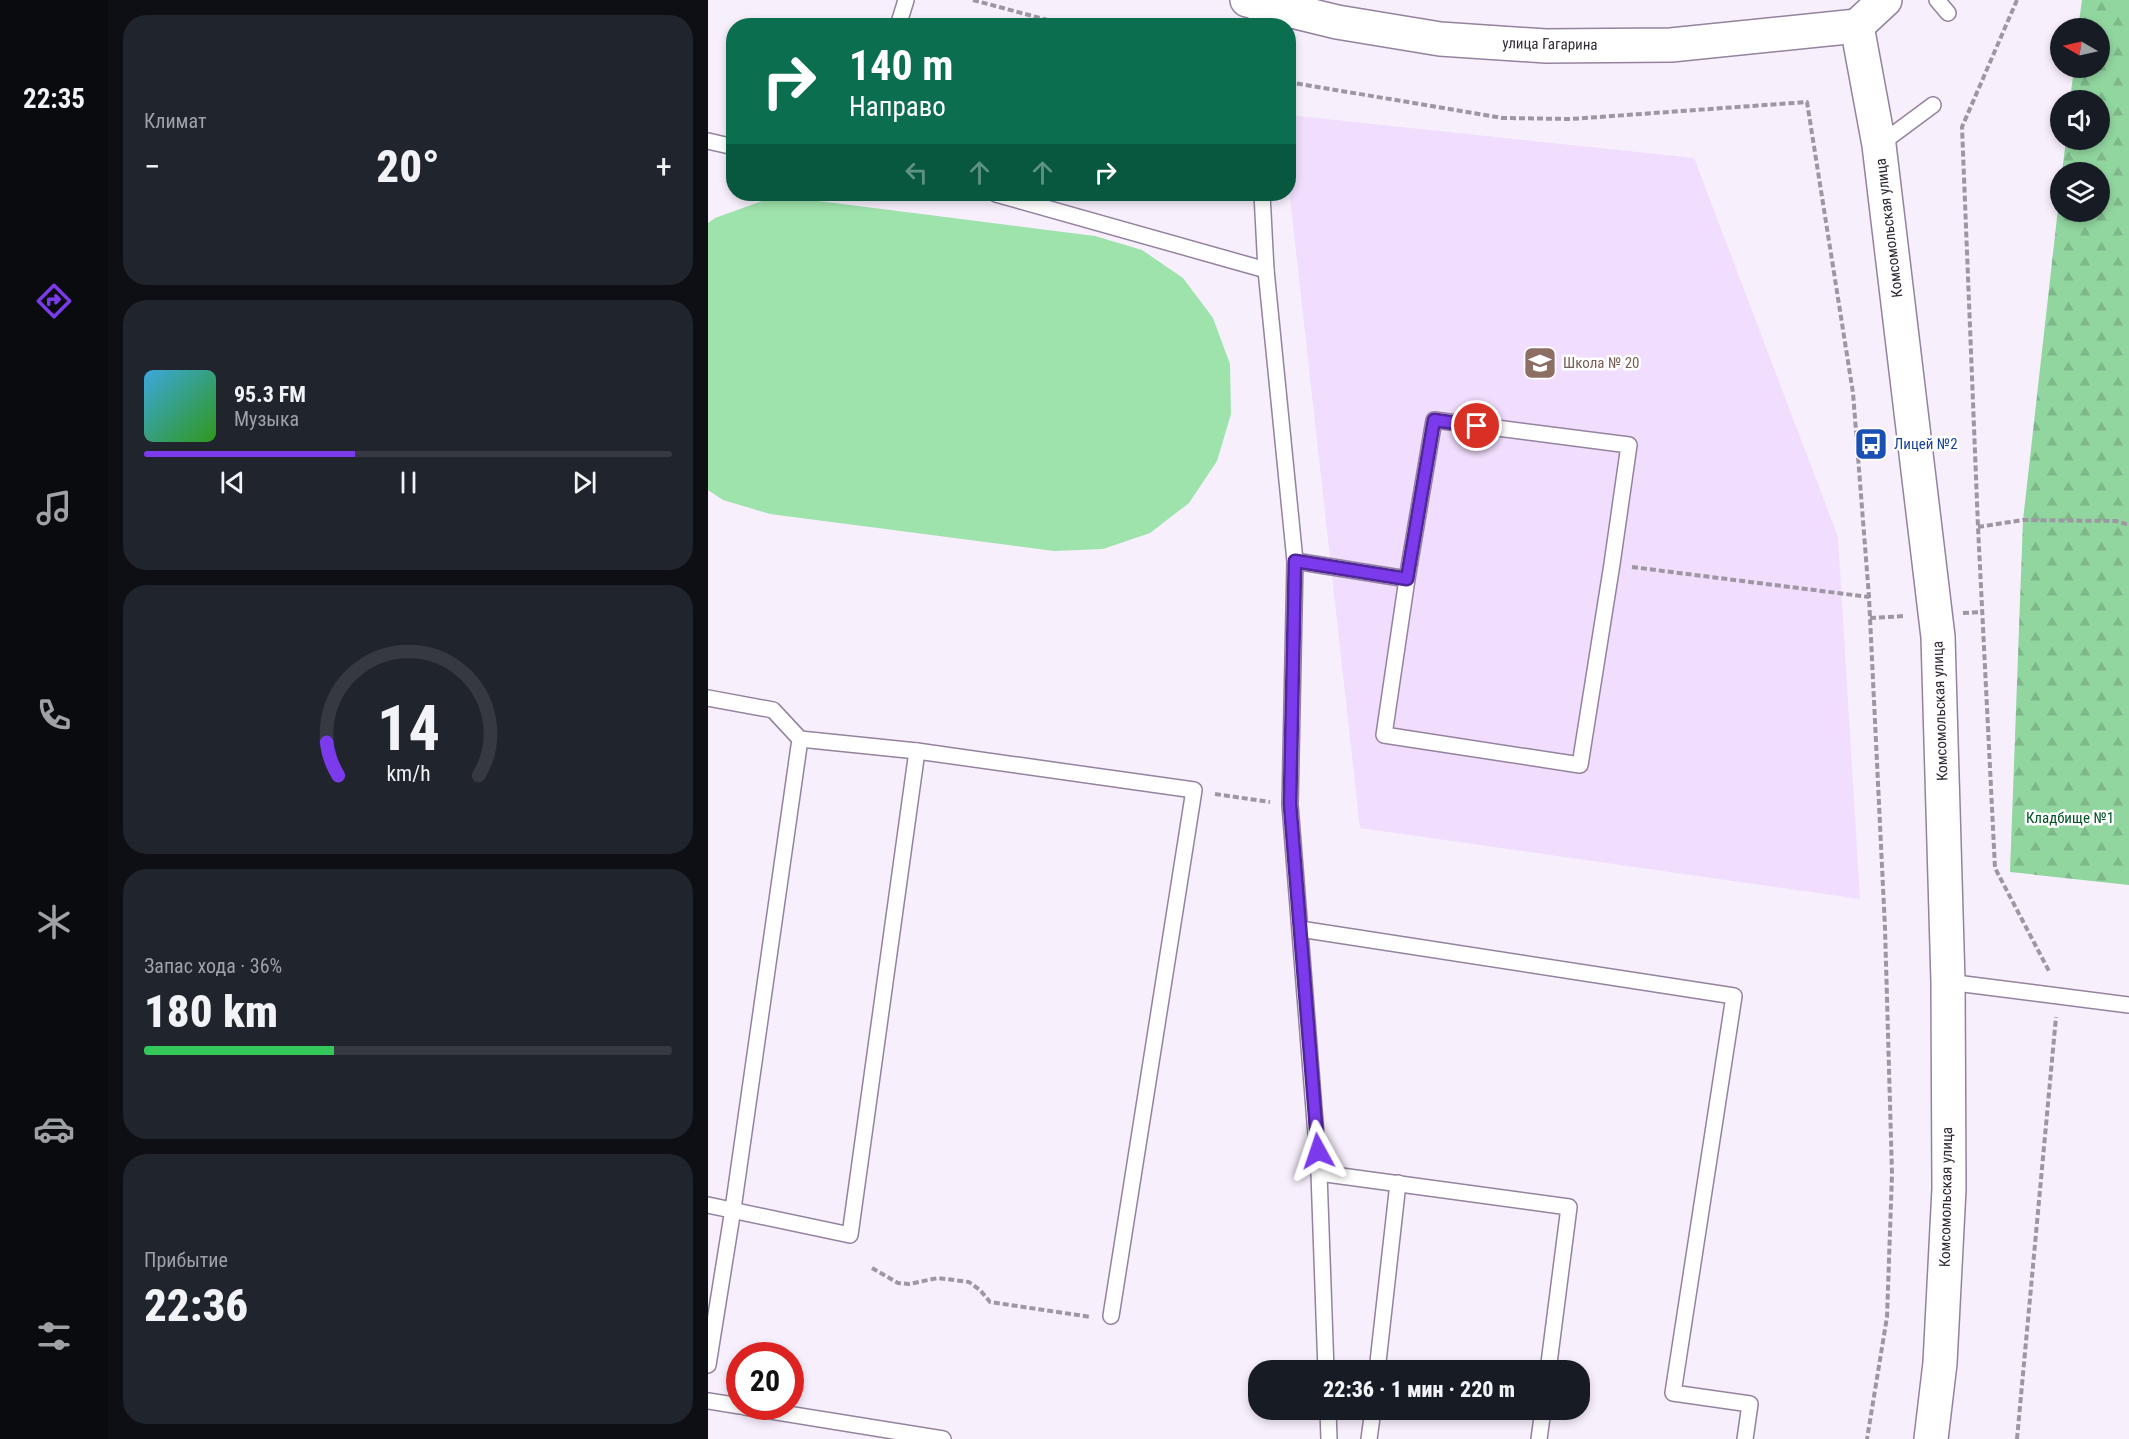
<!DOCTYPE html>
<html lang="ru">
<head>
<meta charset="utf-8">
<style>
	:root { --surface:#171b24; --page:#20242c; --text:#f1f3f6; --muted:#9ea1a6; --line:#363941; --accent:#7c3aed }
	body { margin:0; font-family:"Roboto Condensed",sans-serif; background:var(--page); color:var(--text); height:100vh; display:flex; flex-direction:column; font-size:22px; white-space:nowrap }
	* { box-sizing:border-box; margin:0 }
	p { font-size:20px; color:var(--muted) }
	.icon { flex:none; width:33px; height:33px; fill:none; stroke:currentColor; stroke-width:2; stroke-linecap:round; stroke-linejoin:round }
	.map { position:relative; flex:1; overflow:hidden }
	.drawer { display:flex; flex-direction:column; gap:15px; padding:15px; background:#0d0f14; width:600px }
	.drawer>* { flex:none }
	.banner { position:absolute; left:18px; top:18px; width:570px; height:183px; border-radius:24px; box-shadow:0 3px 9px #0003; background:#0b6e4f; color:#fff; overflow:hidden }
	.needle { width:39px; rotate:279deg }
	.fabs { position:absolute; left:1342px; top:18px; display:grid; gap:12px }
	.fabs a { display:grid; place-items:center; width:60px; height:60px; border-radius:50%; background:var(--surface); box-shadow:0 3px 9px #0003; font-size:30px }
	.speed { position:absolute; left:18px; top:1342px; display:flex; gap:12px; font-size:30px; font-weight:700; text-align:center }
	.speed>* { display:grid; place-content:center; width:78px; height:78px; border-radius:50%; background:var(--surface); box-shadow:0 3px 9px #0003; line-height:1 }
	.speed .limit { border:9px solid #d22; background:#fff; color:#111 }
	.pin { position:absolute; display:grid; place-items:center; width:51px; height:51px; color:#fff; margin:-26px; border:3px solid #fff; border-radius:50%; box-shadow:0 2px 6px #0007 }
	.me { position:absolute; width:66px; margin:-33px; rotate:355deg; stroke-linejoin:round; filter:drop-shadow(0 0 4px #0008) }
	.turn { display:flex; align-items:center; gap:21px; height:126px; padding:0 24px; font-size:27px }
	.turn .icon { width:78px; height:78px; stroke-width:2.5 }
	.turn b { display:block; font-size:42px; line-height:51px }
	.lanes { display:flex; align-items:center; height:57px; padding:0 24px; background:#0003; justify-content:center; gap:30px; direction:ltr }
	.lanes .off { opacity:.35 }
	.big { font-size:45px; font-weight:800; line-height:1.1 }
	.drawer .tile { flex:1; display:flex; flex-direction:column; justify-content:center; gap:9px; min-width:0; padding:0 21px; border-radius:24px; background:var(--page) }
	.drawer .dial { align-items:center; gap:0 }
	.dial svg { height:156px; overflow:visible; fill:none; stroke:var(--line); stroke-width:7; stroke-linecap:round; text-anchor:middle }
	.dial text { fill:var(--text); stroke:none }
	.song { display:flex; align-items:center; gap:18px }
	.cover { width:72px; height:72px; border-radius:9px; background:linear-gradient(135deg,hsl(200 70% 55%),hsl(110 70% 35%)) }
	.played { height:6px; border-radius:3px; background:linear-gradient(90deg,var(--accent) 40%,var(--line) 40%) }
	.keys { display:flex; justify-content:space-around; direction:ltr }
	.heat { display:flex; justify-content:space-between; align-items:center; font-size:33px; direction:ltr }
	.charge { height:9px; border-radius:4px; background:linear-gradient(90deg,#34c759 36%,var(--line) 0) }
	.trip { position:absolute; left:540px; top:1360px; width:342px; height:60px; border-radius:24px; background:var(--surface); box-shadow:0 3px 9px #0003; font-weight:800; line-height:60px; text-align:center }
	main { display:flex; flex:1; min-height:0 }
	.dock { display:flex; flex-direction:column; width:108px; justify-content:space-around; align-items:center; background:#090b0e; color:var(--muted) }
	.dock .icon { width:42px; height:42px }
	.dock .active { color:var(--accent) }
	.dock b { font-size:27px; color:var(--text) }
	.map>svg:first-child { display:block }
	.built { fill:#f1ddfd }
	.forest { fill:url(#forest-firs) }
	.pitch { fill:#9ee2ac }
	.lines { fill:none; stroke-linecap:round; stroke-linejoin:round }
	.service-casing { stroke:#94829f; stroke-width:18 }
	.secondary-casing { stroke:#94829f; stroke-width:36 }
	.path { stroke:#9e96a3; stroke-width:4; stroke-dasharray:6 3; stroke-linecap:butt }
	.service { stroke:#fff; stroke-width:15 }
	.secondary { stroke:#fff; stroke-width:33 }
	.route-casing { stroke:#51269a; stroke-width:15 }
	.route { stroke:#7c3aed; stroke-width:10 }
	.labels { text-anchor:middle; stroke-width:5; stroke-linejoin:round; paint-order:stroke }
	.street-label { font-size:15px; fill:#312935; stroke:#fff }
	.education-label { font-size:15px; fill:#785e54; stroke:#fff; text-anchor:start }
	.transit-label { font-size:15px; fill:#164399; stroke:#fff; text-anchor:start }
	.park-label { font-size:15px; fill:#005423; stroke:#fff }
</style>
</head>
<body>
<main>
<nav class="dock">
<b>22:35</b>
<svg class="icon active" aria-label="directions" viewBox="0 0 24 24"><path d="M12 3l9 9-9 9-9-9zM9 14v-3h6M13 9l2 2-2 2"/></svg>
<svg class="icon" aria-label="music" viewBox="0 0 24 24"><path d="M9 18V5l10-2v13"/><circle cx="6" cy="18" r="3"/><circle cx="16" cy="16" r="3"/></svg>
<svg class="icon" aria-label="phone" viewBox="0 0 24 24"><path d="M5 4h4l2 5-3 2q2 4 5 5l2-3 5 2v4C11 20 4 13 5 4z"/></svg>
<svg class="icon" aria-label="climate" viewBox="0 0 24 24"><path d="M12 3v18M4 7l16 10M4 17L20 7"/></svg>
<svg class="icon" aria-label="car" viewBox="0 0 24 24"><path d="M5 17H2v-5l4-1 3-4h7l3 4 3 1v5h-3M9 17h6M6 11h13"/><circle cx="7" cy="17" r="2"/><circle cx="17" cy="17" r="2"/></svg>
<svg class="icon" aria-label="filters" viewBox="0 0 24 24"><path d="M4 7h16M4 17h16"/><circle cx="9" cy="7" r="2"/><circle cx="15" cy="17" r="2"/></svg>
</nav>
<section class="drawer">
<div class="tile"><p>Климат</p>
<div class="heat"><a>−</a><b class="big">20°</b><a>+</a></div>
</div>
<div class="tile">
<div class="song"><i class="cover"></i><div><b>95.3 FM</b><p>Музыка</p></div></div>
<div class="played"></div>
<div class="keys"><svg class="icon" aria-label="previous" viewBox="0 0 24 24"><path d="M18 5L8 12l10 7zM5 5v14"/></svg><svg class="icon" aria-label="pause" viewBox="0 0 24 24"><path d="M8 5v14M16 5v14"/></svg><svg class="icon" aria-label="next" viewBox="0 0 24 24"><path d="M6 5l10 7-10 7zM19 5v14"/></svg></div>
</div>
<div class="tile dial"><svg viewBox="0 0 100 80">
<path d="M14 69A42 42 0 1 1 86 69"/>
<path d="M14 69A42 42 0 0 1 8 52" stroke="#7c3aed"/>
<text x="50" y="56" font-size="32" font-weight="700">14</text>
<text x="50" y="72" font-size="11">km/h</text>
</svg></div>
<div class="tile"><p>Запас хода · 36%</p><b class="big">180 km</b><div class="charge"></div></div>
<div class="tile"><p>Прибытие</p><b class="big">22:36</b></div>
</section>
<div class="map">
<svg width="1421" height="1439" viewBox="0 0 1421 1439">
	<defs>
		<pattern id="forest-firs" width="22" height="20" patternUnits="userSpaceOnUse" patternTransform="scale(1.5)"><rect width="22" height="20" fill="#91d69f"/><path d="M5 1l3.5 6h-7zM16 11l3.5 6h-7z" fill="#7eb88a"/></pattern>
	</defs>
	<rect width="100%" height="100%" fill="#f7effc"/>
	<path class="built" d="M 580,115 L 986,158 L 1130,537 L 1152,899 L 652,828 L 581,188 Z"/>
	<path class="forest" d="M 1374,0 L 1421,0 L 1421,885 L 1302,872 L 1315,520 L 1353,182 L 1353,212 L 1392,212 L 1392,172 L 1354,172 L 1358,140 L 1392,140 L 1392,100 L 1362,100 L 1366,68 L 1392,68 L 1392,28 L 1370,28 Z"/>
	<path class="pitch" d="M 103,200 L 387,236 L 434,250 L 475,278 L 505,318 L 522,364 L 523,414 L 509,461 L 481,503 L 442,533 L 395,549 L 346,551 L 62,514 L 15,500 L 0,490 L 0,223 L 7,218 L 54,201 Z"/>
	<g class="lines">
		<g class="service-casing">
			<g id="service">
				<path d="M 1229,0 L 1240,13"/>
				<path d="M 190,26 L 198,0"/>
				<path d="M 548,26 L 548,2"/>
				<path d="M 0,141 L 26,147"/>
				<path d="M 1171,145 L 1225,105"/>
				<path d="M 288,194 L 558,270"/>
				<path d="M 554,194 L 558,270 L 587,561 L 582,805 L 611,1173 L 618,1371"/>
				<path d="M 587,561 L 699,579 L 726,420 L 921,445 L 904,564 L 872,765 L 676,735 L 699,579"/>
				<path d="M 0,698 L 65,710 L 92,739 L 25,1209 L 0,1365"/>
				<path d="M 92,739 L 209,751 L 486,790 L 403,1316"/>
				<path d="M 592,929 L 1026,996 L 965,1393 L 1042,1404 L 1037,1439"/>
				<path d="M 1240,982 L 1421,1005"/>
				<path d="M 611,1173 L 861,1207 L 840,1371"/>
				<path d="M 0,1205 L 142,1235 L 209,751"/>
				<path d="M 669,1371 L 690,1183"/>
				<path d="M 0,1401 L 32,1406"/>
				<path d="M 37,1407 L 235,1439"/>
				<path d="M 620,1410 L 621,1439"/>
				<path d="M 661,1439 L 665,1410"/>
				<path d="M 831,1439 L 835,1410"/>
			</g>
		</g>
		<g class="secondary-casing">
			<g id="secondary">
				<path d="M 539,0 L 629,22 L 732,39 L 838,46 L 963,45 L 1149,26"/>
				<path d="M 1149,26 L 1171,145 L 1230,637 L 1240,982 L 1241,1189 L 1232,1363 L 1223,1439"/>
				<path d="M 1149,26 L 1177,0"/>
			</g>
		</g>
		<g class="path">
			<path d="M 265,0 L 362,26"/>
			<path d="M 1309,0 L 1254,127 L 1270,527 L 1287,868 L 1342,973"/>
			<path d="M 580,82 L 795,118 L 863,119 L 1099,102 L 1145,393 L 1161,597 L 1177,928 L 1184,1174 L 1179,1317 L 1159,1439"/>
			<path d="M 1270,527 L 1315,520 L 1408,521 L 1421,525"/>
			<path d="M 924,567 L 1161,597"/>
			<path d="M 1255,613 L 1274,612"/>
			<path d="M 1162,618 L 1197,616"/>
			<path d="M 507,794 L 562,802"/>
			<path d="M 164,1268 L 190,1283 L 201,1284 L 230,1278 L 261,1282 L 272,1290 L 282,1302 L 383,1317"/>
			<path d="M 1309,1439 L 1348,1017"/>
		</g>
		<use href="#service" class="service"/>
		<use href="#secondary" class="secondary"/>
	</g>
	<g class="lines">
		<g class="route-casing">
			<path id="route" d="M 610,1151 L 582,804 L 587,561 L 699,579 L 726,420 L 769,426"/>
		</g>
		<use href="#route" class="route"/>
	</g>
	<defs>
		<g id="school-square" transform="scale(1.725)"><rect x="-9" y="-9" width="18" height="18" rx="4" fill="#8d6e63" stroke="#fff"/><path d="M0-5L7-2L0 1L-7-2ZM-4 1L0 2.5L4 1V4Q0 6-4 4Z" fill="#fff"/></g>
		<g id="bus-square" transform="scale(1.725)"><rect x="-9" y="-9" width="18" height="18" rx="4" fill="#1a4fb4" stroke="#fff"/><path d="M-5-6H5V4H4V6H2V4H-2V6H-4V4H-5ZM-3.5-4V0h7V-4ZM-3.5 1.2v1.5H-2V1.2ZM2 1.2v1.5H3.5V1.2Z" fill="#fff"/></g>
	</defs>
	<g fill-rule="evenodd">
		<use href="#school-square" x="832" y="363"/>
		<use href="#bus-square" x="1163" y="444"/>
	</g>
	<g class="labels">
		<g class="street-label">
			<text transform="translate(842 44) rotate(1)" y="5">улица Гагарина</text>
			<text transform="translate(1181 228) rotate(-97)" y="5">Комсомольская улица</text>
			<text transform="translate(1232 711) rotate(-92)" y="5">Комсомольская улица</text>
			<text transform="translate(1238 1197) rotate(-89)" y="5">Комсомольская улица</text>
		</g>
		<g class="education-label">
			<text x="855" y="368">Школа № 20</text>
		</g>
		<g class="transit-label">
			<text x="1186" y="449">Лицей №2</text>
		</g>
		<g class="park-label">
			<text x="1362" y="823">Кладбище №1</text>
		</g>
	</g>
</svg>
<div class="fabs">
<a><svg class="needle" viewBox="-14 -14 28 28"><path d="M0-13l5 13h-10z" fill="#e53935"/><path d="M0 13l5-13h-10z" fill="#9ea1a6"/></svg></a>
<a><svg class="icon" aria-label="sound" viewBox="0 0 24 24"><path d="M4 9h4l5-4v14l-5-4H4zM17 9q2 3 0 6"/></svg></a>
<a><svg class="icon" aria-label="layers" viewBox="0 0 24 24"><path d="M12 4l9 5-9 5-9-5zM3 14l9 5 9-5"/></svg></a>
</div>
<div class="speed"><div class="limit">20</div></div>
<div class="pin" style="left:769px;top:426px;background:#d93025"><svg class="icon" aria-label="arrive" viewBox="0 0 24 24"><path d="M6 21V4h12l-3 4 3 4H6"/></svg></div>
<svg class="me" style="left:610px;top:1151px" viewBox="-20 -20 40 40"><path d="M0-17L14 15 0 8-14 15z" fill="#7c3aed" stroke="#fff" stroke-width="4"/></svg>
<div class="trip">22:36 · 1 мин · 220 m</div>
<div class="banner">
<div class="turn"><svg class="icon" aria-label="right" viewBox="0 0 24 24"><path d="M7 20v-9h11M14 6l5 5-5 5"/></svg><div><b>140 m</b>Направо</div></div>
<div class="lanes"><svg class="icon off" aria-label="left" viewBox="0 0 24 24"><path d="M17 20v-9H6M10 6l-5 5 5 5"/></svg><svg class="icon off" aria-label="ahead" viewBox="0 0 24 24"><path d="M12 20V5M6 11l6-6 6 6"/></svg><svg class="icon off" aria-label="ahead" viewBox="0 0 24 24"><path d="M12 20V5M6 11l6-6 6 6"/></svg><svg class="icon" aria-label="right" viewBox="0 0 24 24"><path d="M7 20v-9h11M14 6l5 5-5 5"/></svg></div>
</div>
</div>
</main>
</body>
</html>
